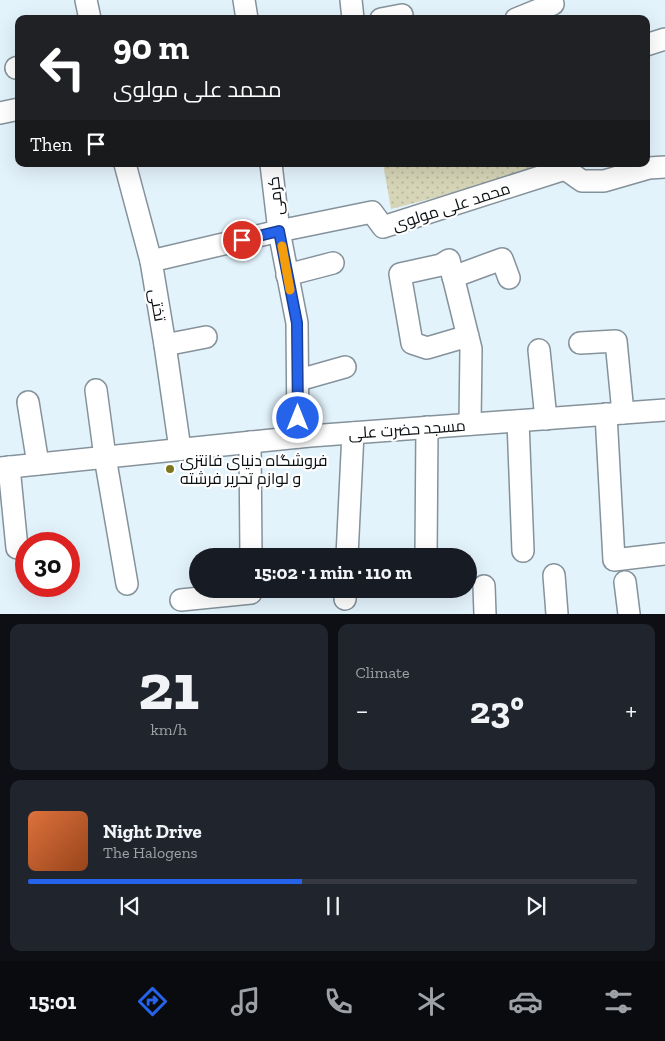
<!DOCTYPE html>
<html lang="en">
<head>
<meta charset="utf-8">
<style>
	:root { --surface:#171b24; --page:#20242c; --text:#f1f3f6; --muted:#9ea1a6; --line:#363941; --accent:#2563eb }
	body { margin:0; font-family:"Zilla Slab",Cairo,serif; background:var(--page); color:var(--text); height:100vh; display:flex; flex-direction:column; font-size:19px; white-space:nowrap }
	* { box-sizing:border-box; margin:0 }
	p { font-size:16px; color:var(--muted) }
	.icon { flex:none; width:28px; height:28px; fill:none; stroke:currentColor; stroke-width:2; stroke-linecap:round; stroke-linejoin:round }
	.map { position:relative; height:614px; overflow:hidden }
	.side { display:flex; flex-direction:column; gap:10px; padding:10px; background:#0d0f14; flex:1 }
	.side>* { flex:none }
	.top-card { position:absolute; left:15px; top:15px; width:635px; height:152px; border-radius:10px; box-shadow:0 5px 20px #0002; background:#202124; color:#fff; overflow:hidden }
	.speed { position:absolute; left:15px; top:532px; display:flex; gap:10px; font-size:25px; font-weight:700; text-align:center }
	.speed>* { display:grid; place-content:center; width:65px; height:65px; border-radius:50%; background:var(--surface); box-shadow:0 5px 20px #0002; line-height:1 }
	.speed .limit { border:8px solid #d22; background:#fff; color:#111 }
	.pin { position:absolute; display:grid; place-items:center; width:42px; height:42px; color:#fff; margin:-21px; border:2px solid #fff; border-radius:50%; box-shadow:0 1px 5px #0007 }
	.me { position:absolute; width:55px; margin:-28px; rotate:0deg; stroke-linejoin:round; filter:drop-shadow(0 0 4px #0008) }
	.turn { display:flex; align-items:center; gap:18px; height:105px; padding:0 15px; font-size:22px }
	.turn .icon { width:65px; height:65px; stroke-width:2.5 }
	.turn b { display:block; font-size:35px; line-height:42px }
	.then { display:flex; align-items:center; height:48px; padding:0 15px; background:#0003; gap:10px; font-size:19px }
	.big { font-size:38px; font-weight:700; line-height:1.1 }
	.side .tile { flex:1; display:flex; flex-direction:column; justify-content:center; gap:8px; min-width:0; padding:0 18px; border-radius:10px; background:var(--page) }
	.side .dial { align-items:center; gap:0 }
	.dial b { font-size:65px; line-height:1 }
	.song { display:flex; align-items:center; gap:15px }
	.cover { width:60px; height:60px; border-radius:8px; background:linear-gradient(135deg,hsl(20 70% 55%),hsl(20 70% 35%)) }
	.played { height:5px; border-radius:2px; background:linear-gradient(90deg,var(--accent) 45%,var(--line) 45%) }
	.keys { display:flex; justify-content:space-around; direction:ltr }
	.heat { display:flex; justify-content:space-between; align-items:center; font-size:28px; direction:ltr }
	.side .tiles { flex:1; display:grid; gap:10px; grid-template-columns:1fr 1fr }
	.tile:last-child { grid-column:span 2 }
	.trip { position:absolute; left:189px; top:548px; width:288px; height:50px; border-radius:25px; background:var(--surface); box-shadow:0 5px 20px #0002; font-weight:700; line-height:50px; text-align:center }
	.tabs { display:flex; height:80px; justify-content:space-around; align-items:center; background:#090b0e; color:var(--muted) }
	.tabs .icon { width:35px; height:35px }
	.tabs .active { color:var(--accent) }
	.tabs b { font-size:22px; color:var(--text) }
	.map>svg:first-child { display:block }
	.grass { fill:url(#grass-dots) }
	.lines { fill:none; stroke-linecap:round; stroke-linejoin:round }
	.minor-casing { stroke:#85929b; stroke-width:24 }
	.minor { stroke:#fff; stroke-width:21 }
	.route-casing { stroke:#184099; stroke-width:12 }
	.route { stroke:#2563eb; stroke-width:9 }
	.slow { stroke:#f59e0b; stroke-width:9 }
	.poi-dot { fill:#7e771c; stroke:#fff; stroke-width:2 }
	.labels { text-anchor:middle; stroke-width:4.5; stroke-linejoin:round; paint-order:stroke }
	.street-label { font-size:16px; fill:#0b1013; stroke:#fff }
	.poi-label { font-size:16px; fill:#0b1013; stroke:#fff; text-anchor:start }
</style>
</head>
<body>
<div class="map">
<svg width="665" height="614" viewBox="0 0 665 614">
	<defs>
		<pattern id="grass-dots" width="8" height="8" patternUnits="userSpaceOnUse" patternTransform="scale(1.25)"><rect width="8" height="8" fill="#d6d5b7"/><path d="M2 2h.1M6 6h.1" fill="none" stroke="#b6b69c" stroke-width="1.8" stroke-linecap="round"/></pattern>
	</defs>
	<rect width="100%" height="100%" fill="#e3f3fc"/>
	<path class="grass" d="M 383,164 L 565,164 L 391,209 Z"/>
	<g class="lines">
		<g class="minor-casing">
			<g id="minor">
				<path d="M 86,0 L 90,19"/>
				<path d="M 244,0 L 247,19"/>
				<path d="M 351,0 L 353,19"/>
				<path d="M 381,19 L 402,15"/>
				<path d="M 516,19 L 553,4"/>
				<path d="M 646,45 L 665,39"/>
				<path d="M 16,68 L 19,67"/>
				<path d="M 0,113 L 19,109"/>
				<path d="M 125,164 L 151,261 L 165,345 L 180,449"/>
				<path d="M 271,164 L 279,231 L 297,323 L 298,437"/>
				<path d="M 151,261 L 279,231 L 372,212 L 383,227 L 565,169 L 582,181 L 604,181 L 649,168 L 665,167"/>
				<path d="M 287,275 L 333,263"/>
				<path d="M 453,277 L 502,259 L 509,278"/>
				<path d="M 468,336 L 427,348 L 412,343 L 400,274 L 441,265 L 449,260 L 471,349 L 470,424"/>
				<path d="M 580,343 L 616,341 L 623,413"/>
				<path d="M 165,345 L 206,337"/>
				<path d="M 539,350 L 546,419"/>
				<path d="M 299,380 L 345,367"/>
				<path d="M 96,390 L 105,457 L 127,584"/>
				<path d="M 28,402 L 38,464"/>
				<path d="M 606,414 L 614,560 L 665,554"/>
				<path d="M 518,421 L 523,551"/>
				<path d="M 250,442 L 251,556"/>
				<path d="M 9,467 L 17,548"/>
				<path d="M 0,468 L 310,436 L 665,410"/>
				<path d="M 347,556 L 353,433"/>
				<path d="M 426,556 L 427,427"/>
				<path d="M 554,575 L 557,614"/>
				<path d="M 625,582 L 629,614"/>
				<path d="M 484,586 L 485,614"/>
				<path d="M 345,599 L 346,589"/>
				<path d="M 181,600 L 251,593 L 251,589"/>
			</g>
		</g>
		<use href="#minor" class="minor"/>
	</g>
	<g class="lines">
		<g class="route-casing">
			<path id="route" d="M 242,240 L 279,231 L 297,323 L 298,418"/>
		</g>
		<use href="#route" class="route"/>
		<path class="slow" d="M 282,246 L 290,290"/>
	</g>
	<circle class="poi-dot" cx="170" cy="469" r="5"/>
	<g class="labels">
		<g class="street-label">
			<text transform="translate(275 196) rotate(-97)" y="6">کرمی</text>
			<text transform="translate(451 206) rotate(-18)" y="6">محمد علی مولوی</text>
			<text transform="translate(158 305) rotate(80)" y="6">تختی</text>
			<text transform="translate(407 429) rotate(-4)" y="6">مسجد حضرت علی</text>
		</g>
		<g class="poi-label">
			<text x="180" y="466">فروشگاه دنیای فانتزی<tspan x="180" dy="18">و لوازم تحریر فرشته</tspan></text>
		</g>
	</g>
</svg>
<div class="speed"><div class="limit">30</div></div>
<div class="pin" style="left:242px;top:240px;background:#d93025"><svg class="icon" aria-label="arrive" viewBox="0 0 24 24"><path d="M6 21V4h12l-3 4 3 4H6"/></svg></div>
<svg class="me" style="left:298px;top:418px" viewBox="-20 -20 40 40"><circle r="17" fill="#2563eb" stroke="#fff" stroke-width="3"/><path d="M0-11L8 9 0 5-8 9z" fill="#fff"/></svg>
<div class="trip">15:02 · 1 min · 110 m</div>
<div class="top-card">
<div class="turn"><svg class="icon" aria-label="left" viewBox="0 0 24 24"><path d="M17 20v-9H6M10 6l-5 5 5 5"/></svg><div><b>90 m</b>محمد علی مولوی</div></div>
<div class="then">Then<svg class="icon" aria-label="arrive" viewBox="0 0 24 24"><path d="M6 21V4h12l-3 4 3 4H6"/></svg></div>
</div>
</div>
<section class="side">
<div class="tiles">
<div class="tile dial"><b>21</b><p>km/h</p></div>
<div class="tile"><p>Climate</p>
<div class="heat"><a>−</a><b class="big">23°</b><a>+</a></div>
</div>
<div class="tile">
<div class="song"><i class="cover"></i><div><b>Night Drive</b><p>The Halogens</p></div></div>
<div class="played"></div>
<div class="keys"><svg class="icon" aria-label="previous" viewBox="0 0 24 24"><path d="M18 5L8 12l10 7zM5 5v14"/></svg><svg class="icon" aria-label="pause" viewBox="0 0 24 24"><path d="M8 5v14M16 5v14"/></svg><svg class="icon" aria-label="next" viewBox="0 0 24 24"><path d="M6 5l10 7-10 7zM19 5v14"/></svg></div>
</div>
</div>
</section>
<nav class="tabs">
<b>15:01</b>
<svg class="icon active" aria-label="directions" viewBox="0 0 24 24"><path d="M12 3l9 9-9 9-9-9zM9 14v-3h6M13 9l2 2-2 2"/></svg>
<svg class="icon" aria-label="music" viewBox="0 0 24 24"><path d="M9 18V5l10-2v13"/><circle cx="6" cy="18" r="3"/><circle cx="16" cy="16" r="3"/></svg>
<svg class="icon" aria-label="phone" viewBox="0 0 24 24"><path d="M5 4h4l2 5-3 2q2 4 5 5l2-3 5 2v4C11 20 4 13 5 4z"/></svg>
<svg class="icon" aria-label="climate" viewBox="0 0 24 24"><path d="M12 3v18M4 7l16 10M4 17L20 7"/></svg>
<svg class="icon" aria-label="car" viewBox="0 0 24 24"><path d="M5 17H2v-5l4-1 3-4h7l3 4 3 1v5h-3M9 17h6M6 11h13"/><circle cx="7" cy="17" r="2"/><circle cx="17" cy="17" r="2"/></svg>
<svg class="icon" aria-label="filters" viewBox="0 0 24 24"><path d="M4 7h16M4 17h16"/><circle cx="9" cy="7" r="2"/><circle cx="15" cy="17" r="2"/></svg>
</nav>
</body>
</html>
